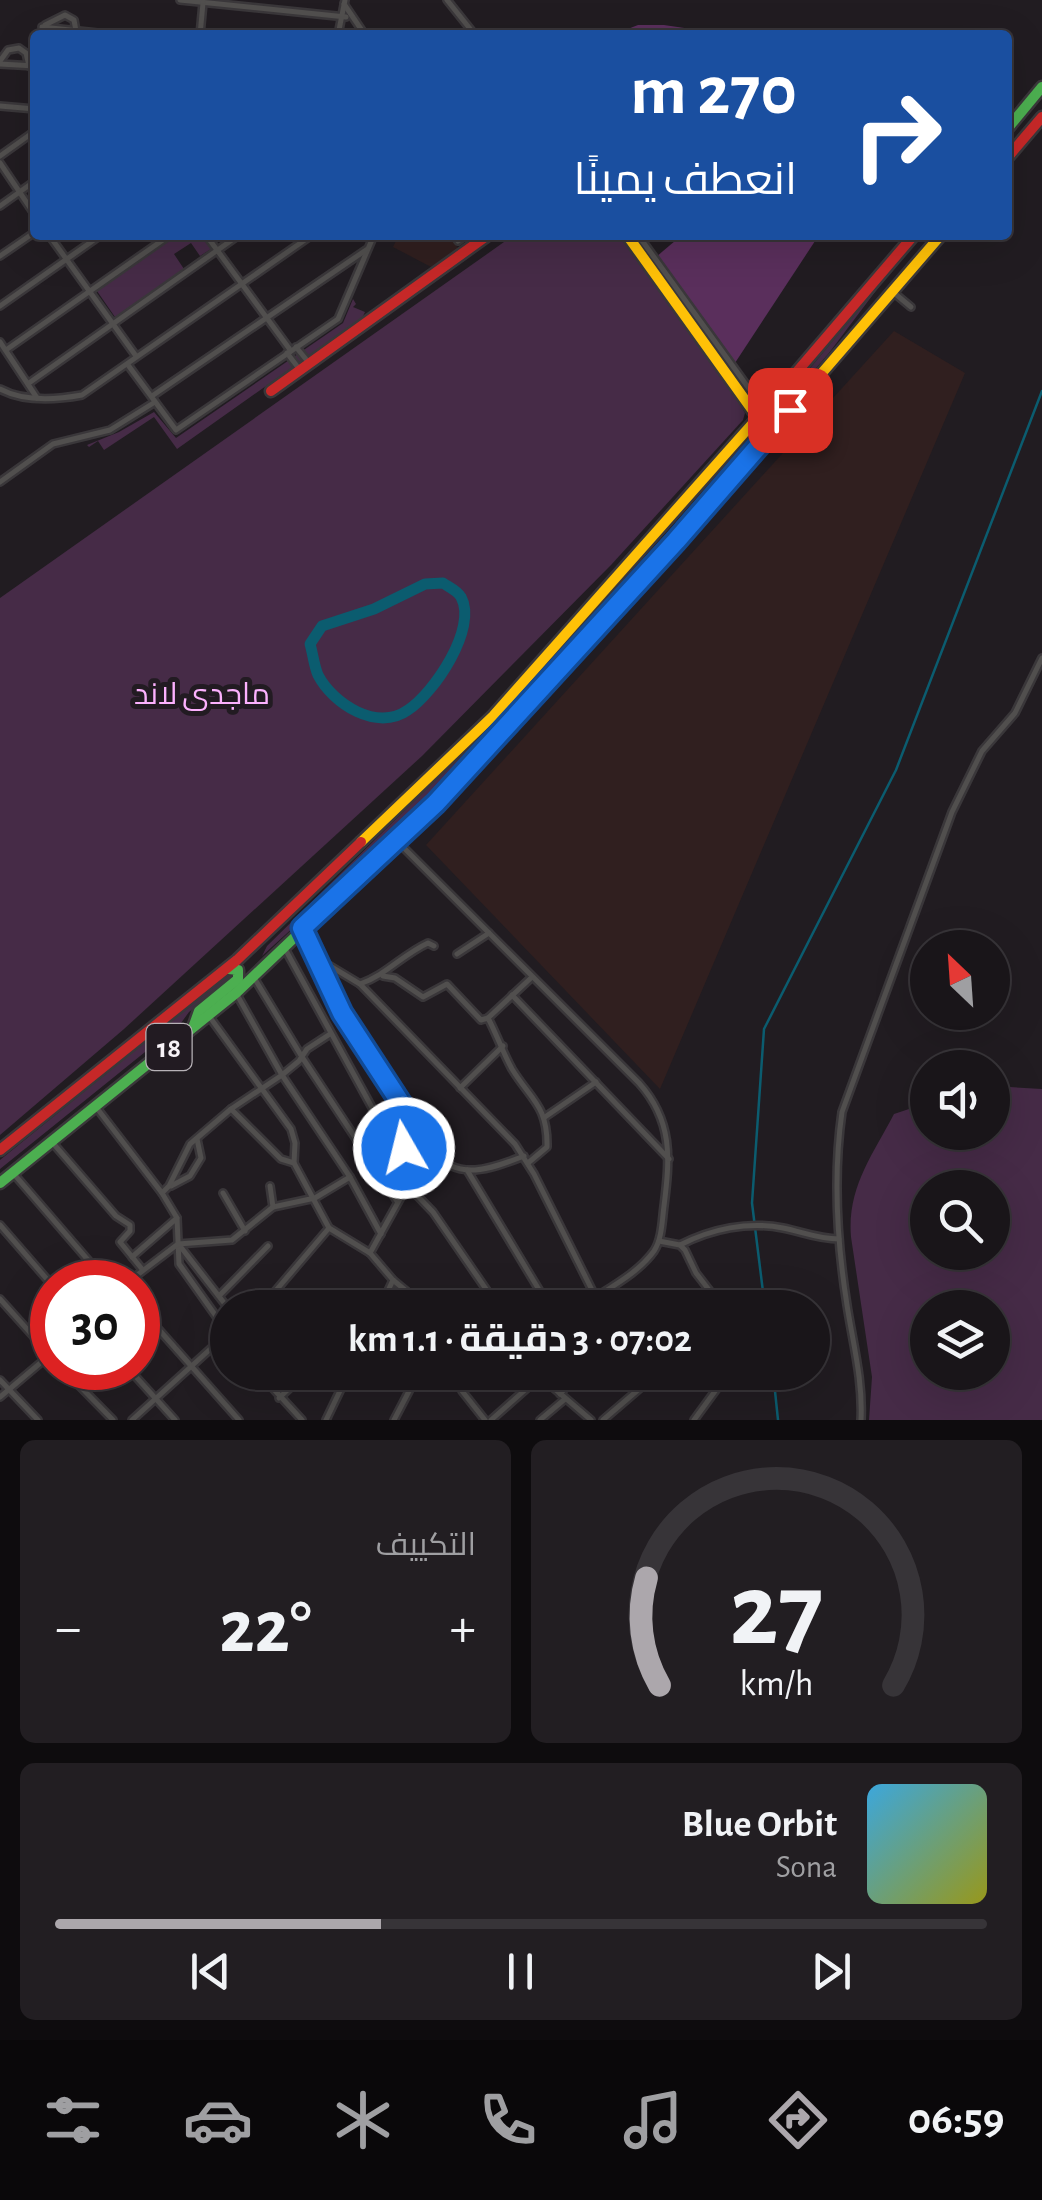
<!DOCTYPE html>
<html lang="ar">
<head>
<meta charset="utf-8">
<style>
	:root { --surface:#191519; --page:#221e22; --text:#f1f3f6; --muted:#9f9fa2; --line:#373438; --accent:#aca7ac }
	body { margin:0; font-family:"Alegreya Sans",Cairo,sans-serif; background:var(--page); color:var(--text); direction:rtl; height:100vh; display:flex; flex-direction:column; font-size:38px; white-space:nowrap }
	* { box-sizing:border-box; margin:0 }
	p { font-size:32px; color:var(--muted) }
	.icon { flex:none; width:55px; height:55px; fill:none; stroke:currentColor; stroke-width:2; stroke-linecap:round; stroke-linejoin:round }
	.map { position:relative; height:1420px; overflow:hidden; direction:ltr }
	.drawer { display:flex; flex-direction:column; gap:20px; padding:20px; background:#0e0c0e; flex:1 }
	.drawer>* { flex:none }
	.hud { position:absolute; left:30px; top:30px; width:982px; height:210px; border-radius:10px; box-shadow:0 10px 40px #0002,0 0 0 2px var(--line); direction:rtl; background:#1a4fa0; color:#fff; overflow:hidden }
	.needle { width:65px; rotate:335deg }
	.buttons { position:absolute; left:910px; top:930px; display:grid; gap:20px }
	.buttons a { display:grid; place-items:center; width:100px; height:100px; border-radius:50%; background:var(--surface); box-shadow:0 10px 40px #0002,0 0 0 2px var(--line); font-size:50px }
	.speed { position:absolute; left:30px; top:1260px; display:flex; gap:20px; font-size:50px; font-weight:700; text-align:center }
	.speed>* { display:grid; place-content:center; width:130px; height:130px; border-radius:50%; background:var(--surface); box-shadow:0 10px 40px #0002,0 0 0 2px var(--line); line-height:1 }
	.speed .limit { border:15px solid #d22; background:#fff; color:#111 }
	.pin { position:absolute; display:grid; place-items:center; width:85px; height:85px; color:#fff; margin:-42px; border-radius:20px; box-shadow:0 5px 15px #0006 }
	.me { position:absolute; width:110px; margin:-55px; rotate:352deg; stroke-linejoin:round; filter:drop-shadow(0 0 8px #0008) }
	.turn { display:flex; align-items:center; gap:35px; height:210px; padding:0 50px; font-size:45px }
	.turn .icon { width:130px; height:130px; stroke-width:2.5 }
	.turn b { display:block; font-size:70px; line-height:85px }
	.big { font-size:75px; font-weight:700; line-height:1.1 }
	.drawer .widget { flex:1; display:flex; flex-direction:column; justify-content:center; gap:15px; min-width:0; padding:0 35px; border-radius:15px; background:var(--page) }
	.drawer .dial { align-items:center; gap:0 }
	.dial svg { height:260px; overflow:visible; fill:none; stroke:var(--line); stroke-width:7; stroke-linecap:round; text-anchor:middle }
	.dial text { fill:var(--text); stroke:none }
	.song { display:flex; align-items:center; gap:30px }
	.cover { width:120px; height:120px; border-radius:15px; background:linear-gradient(135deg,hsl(200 70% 55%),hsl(60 70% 35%)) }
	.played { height:10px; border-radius:5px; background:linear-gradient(90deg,var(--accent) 35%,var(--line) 35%) }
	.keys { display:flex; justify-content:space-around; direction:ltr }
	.heat { display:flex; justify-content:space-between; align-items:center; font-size:55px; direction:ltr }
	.drawer .tiles { flex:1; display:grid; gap:20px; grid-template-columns:1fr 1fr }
	.widget:last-child { grid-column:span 2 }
	.trip { position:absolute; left:210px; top:1290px; width:620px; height:100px; border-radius:50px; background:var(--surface); box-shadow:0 10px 40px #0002,0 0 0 2px var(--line); font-weight:700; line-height:100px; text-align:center; direction:rtl }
	.dock { display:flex; height:160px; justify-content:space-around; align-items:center; background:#0a080a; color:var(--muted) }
	.dock .icon { width:70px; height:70px }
	.dock .on { color:var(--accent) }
	.dock b { font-size:45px; color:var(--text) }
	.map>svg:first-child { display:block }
	.industrial { fill:#301f1f }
	.green { fill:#462b47; fill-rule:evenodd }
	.forest { fill:#5a2f5c }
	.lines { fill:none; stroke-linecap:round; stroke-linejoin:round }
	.stream { stroke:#0b5c6f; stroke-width:2.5 }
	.river { stroke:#0b5c6f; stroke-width:11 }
	.street-casing { stroke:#3a373a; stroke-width:10 }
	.fast-casing { stroke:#3a373a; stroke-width:15 }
	.slow-casing { stroke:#3a373a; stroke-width:15 }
	.jam-casing { stroke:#3a373a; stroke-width:15 }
	.street { stroke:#514f4e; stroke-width:5 }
	.fast { stroke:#4caf50; stroke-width:10 }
	.slow { stroke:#ffc107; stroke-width:10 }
	.jam { stroke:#c62828; stroke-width:10 }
	.route-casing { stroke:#114b97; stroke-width:25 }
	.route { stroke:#1a73e8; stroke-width:18 }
	.labels { text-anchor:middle; stroke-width:10; stroke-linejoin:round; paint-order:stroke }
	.shield { fill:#221b22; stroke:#b7b2b7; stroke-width:2.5 }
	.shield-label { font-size:28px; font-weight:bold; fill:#f7f2f7 }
	.park-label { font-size:30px; fill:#fcb1fe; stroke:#221b22 }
</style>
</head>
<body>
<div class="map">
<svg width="1042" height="1420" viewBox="0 0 1042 1420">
	<rect width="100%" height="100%" fill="#211c21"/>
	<g class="industrial">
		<path d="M 399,235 L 448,235 L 458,248 L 433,268 L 393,247 Z"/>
		<path d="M 894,331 L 965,373 L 660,1089 L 426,845 Z"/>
	</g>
	<g class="green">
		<path d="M 177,235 L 201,235 L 211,249 L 200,256 L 191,243 L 174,254 L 184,269 L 115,317 L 97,291 Z"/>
		<path d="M 514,235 L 620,235 L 717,363 L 745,413 L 743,420 L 611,565 L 422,756 L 124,1029 L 0,1135 L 0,598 Z"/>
		<path d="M 887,276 L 829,353 L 684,523 L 682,521 Z"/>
		<path d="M 353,299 L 356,304 L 353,307 L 365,312 L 362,318 L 177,449 L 154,417 L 104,450 L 98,441 L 89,447 L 87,445 L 119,432 L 154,412 L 176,438 L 343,323 Z"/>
		<path d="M 659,551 C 541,698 402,829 262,956 L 267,946 L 520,697 Z"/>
		<path d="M 230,973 L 231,977 L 189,1012 L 181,1023 L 0,1169 L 0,1160 Z"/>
		<path d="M 993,1086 L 1042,1089 L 1042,1420 L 869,1420 L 872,1377 L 851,1237 C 847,1188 872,1156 894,1114 L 927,1103 L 928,1132 L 992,1132 ZM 928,1188 L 992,1188 L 992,1252 L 928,1252 ZM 928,1308 L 992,1308 L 992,1372 L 928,1372 Z"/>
	</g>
	<g class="forest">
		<path d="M 638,25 L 664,25 L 732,35 L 615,34 Z"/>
		<path d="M 682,235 L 819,235 L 733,366 L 656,257 Z"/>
	</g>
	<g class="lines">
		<g class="stream">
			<path d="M 765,1308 L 752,1203 L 764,1029 L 896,770 L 1042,391"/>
			<path d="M 773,1372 L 778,1420"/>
		</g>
		<path class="river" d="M 443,583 C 449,587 458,591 461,597 C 478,628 434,693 408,710 C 377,732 333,704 318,675 C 314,666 313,654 310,644 L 322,626 L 374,609 L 425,584 Z"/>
		<g class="street-casing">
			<g id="street">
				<path d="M 180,0 L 346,17"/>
				<path d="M 447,0 L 475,35"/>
				<path d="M 344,4 L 365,35"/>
				<path d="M 45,25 L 65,15 L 74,20 L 76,31"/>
				<path d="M 42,27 L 116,35"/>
				<path d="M 200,35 L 203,3"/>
				<path d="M 338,35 L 345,0"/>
				<path d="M 0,61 L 8,50 L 19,48 L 26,53 L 29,66"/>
				<path d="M 0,64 L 35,66"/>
				<path d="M 0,106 L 35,109"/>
				<path d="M 0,156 L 35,131"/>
				<path d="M 0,163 L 35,215"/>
				<path d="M 0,206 L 35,181"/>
				<path d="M 49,235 L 136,356"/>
				<path d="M 206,235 L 291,351"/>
				<path d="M 454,235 L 458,241 L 466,235"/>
				<path d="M 638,235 L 763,408"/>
				<path d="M 0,256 L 35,232"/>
				<path d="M 893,292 L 911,307"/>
				<path d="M 0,306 L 101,235"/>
				<path d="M 0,342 L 37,398"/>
				<path d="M 296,347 L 309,363"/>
				<path d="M 6,350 L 170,235"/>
				<path d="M 287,353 L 300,370"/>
				<path d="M 128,365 L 176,430 L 338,319 L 374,235"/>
				<path d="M 29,383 L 239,235"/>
				<path d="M 0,389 C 24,402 55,400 82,395 L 312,235"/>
				<path d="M 152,396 L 366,250"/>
				<path d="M 0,482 L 53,444 L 110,430 L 155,402"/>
				<path d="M 396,840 L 639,1083 C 673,1121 670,1158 664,1206 C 662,1221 662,1239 654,1251 C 636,1276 604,1290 580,1308"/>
				<path d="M 303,930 L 342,1013 L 402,1105 L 411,1179 L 370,1253"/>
				<path d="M 284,947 L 392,1144 L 404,1147"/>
				<path d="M 457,954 L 489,933"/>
				<path d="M 320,960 L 360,984 L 515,1144 L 534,1174 L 595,1296"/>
				<path d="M 253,976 L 302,1057 L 397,1201"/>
				<path d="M 383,976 L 395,978 L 423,997 L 447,984 L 481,1020 L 488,1018 C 497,1035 503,1053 512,1069 C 531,1100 548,1106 547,1147 L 528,1163"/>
				<path d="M 360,984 C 386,975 402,955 428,943 L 434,946"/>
				<path d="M 236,993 L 282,1075 L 350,1177 L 381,1234"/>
				<path d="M 512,995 L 669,1159"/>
				<path d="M 209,1016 L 291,1129 L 295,1143 L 294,1163"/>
				<path d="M 488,1018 L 532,977"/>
				<path d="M 460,1088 L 503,1046"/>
				<path d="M 402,1105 C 414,1120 422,1137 434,1152 C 459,1183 495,1167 524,1156"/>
				<path d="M 96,1107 L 162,1193 L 177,1218 L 179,1264 L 228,1333"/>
				<path d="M 231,1109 L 282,1075 L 299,1061 L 307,1049 L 330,1034"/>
				<path d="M 545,1117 L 596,1082"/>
				<path d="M 52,1142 L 116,1216 L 130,1225 L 130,1231 L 120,1242 L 142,1269"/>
				<path d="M 411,1165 L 432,1150"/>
				<path d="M 467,1170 L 550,1308"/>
				<path d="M 13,1173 L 107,1282"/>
				<path d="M 171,1186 L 190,1176 L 201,1158 L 197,1139"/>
				<path d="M 408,1186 L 433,1212 L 499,1308"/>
				<path d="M 162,1193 L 169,1186 L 190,1144 L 231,1109 L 281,1159 L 294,1163 L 329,1228 L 370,1253 L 393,1280 L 427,1308"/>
				<path d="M 223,1193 L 245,1231"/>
				<path d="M 273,1207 L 315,1198 L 350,1177"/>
				<path d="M 0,1225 L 52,1285"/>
				<path d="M 659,1241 L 680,1245 L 685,1250 L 696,1273 L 723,1308"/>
				<path d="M 680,1245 C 711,1229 748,1221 783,1228 C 803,1232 818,1239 839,1239"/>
				<path d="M 180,1246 L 228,1308"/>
				<path d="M 132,1257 L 177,1218"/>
				<path d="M 128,1282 L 178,1244 L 232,1240 L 273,1207 L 270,1186"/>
				<path d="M 272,1294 L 293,1308"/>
				<path d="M 219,1296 L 268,1246"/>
				<path d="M 0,1299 L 52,1357"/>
				<path d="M 138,1306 L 239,1420"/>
				<path d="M 261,1308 L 329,1228"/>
				<path d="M 337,1308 L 338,1307"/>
				<path d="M 380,1308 L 393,1280"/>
				<path d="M 62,1368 L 113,1420"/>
				<path d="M 128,1368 L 175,1420"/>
				<path d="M 258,1372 L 302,1420"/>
				<path d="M 535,1372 L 591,1420"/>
				<path d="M 0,1380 L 38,1420"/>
				<path d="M 462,1391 L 485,1420"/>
				<path d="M 560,1394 L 579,1372"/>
				<path d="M 0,1397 L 51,1354"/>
				<path d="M 279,1398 L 307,1372"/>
				<path d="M 132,1420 L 228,1333"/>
				<path d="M 326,1420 L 349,1372"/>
				<path d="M 394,1420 L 419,1372"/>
				<path d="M 491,1420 L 542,1375"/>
				<path d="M 540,1420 L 565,1399"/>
				<path d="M 603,1420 L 659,1372"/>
				<path d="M 694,1420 L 729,1372"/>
				<path d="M 861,1420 C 863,1380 853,1344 847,1305 C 837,1242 833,1175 842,1112 L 952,812 L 982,751 L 1015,713 L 1042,658"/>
			</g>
		</g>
		<g class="fast-casing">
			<g id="fast">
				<path d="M 1008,128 L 1042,87"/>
				<path d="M 194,1025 L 199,1011 L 238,979 L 238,970 L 229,969"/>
				<path d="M 0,1183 L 236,993 L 436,803 L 548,681"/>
			</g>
		</g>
		<g class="slow-casing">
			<g id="slow">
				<path d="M 627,235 L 758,418"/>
				<path d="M 548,681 L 677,541 L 941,235"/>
				<path d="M 361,842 L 493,716 L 753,423"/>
			</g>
		</g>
		<g class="jam-casing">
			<g id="jam">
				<path d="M 1008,157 L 1042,117"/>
				<path d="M 271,391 L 488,235"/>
				<path d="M 753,423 L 914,235"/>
				<path d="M 0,1150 L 237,960 L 361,842"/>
			</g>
		</g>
		<use href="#street" class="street"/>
		<use href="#fast" class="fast"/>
		<use href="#slow" class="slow"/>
		<use href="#jam" class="jam"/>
	</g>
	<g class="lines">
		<g class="route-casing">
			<path id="route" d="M 404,1148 L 402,1105 L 342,1013 L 302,928 L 436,803 L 676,541 L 790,410"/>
		</g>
		<use href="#route" class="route"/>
	</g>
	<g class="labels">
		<rect class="shield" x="146.5" y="1024" width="45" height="46" rx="8"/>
		<g class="shield-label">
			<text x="169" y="1057">18</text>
		</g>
		<g class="park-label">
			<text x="202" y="704">ماجدی لاند</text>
		</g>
	</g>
</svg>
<div class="buttons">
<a><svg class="needle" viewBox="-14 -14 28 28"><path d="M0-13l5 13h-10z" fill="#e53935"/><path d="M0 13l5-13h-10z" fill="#9f9fa2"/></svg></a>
<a><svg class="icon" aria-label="sound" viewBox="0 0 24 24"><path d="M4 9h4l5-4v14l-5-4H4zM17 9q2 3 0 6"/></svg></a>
<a><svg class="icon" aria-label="search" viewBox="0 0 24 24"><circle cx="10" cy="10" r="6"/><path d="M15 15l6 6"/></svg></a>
<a><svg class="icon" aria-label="layers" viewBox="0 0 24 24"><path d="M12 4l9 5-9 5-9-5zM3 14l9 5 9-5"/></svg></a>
</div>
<div class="speed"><div class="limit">30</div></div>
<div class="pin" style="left:790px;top:410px;background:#d93025"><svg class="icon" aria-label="arrive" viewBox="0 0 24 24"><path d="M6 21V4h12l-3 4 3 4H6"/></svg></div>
<svg class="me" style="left:404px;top:1148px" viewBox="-20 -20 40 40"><circle r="17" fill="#1a73e8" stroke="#fff" stroke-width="3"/><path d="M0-11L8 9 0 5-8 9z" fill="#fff"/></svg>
<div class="trip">07:02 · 3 دقيقة · 1.1 km</div>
<div class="hud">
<div class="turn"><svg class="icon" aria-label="right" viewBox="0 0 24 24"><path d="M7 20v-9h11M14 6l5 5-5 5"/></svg><div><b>270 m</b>انعطف يمينًا</div></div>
</div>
</div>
<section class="drawer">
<div class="tiles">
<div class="widget dial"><svg viewBox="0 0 100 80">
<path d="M14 69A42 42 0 1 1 86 69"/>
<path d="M14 69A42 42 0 0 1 10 36" stroke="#aca7ac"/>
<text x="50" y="56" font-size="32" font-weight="700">27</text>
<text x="50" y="72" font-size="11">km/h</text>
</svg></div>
<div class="widget"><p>التكييف</p>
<div class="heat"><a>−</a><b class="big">22°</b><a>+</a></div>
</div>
<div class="widget">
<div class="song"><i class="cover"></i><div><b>Blue Orbit</b><p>Sona</p></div></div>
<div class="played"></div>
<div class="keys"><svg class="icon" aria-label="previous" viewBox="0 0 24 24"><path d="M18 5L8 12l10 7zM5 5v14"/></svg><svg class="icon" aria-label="pause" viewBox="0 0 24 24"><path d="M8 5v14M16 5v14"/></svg><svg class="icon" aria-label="next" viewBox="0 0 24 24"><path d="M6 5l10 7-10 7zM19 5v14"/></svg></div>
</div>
</div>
</section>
<nav class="dock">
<b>06:59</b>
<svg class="icon on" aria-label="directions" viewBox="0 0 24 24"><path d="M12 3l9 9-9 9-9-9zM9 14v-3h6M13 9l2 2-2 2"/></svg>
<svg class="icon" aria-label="music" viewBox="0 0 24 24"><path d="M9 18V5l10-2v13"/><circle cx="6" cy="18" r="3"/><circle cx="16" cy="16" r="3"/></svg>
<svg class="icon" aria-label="phone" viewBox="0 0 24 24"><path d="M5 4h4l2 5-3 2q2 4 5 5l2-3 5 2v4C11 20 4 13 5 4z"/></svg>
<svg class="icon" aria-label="climate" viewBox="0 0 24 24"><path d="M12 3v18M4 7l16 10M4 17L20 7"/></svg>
<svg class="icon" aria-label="car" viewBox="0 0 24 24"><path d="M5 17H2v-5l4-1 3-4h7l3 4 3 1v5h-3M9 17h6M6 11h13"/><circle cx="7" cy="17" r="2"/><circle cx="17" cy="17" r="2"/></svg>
<svg class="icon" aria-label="filters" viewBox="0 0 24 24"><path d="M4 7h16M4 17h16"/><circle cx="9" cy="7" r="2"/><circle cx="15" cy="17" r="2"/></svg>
</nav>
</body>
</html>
